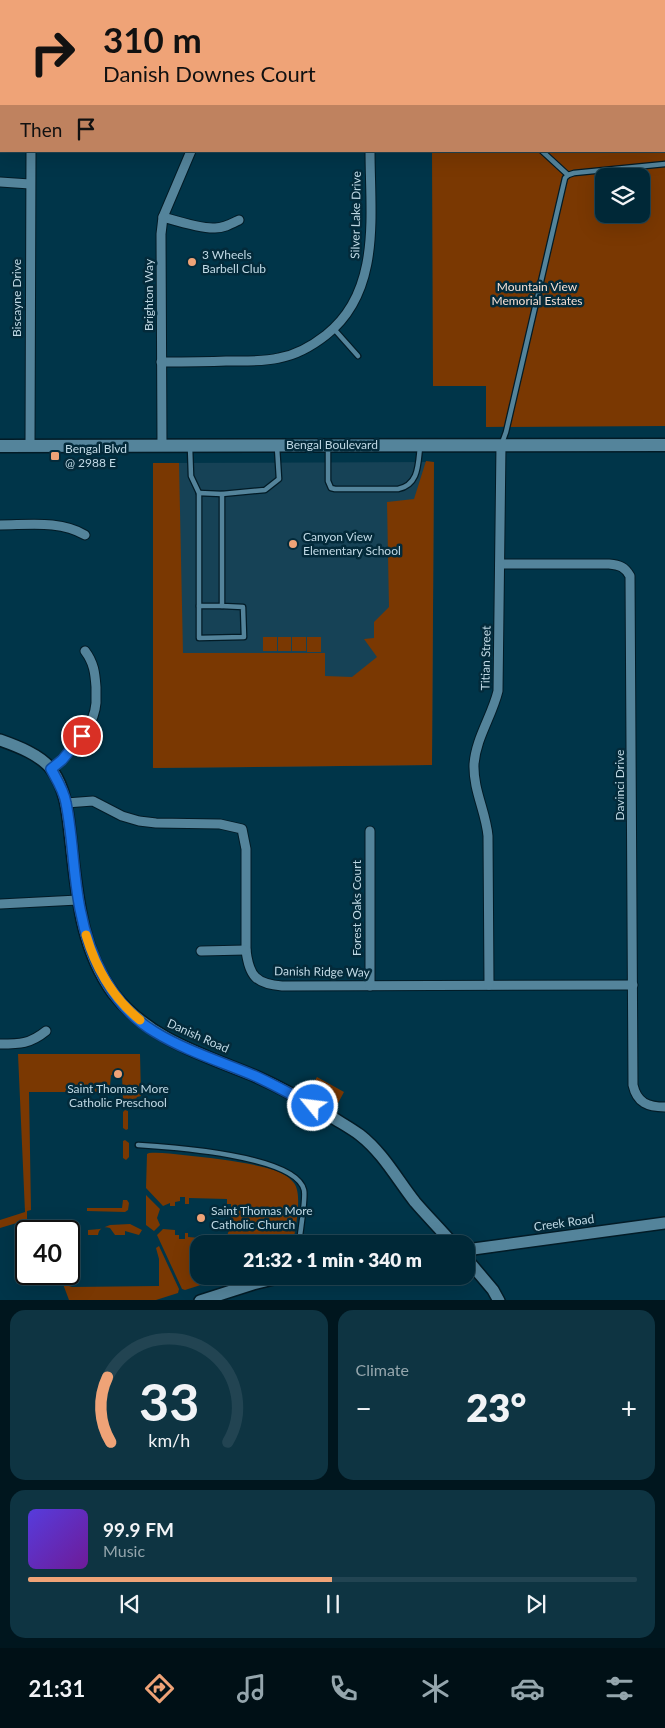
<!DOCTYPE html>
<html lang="en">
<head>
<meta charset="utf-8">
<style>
	:root { --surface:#002837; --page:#0e3442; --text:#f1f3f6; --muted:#95a6ad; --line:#224452; --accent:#efa377 }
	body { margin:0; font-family:Lato,sans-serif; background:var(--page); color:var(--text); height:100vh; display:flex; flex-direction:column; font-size:19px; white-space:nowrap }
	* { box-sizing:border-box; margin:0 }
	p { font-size:16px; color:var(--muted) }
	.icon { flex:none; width:28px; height:28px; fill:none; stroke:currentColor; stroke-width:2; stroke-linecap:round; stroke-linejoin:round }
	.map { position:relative; height:1300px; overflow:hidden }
	.sheet { display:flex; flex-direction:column; gap:10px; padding:10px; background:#00161e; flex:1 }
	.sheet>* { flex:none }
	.guide { position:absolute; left:0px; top:0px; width:665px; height:152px; box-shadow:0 5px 20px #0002,0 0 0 1px var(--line); background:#efa377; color:#111; overflow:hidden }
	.controls { position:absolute; left:595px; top:168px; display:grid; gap:10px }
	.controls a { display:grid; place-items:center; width:55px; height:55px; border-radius:10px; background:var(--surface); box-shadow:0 5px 20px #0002,0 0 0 1px var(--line); font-size:25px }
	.speed { position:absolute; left:15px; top:1220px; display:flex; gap:10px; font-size:25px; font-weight:700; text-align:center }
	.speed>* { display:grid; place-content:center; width:65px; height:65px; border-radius:50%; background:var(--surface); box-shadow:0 5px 20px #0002,0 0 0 1px var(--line); line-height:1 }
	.speed .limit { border:2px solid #111; border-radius:8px; background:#fff; color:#111 }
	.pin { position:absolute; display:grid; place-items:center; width:42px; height:42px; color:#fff; margin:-21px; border:2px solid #fff; border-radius:50%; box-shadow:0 1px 5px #0007 }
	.me { position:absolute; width:55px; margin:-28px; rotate:299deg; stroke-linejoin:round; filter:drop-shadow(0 0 4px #0008) }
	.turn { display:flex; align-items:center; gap:18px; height:105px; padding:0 20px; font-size:22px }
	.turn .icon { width:65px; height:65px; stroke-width:2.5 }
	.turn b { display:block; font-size:35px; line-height:42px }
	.then { display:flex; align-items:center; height:48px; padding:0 20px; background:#0003; gap:10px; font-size:19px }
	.big { font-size:38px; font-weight:800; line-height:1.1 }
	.sheet .tile { flex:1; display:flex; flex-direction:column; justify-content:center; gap:8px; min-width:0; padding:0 18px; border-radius:15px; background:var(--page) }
	.sheet .dial { align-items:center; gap:0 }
	.dial svg { height:130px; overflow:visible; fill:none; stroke:var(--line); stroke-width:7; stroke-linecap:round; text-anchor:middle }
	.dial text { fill:var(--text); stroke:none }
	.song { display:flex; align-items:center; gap:15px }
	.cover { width:60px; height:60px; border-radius:8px; background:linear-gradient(135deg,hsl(250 70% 55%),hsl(280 70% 35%)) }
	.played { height:5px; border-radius:2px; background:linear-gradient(90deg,var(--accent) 50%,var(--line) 50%) }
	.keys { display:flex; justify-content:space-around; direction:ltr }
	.heat { display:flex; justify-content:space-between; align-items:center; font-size:28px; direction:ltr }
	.sheet .tiles { flex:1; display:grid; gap:10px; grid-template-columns:1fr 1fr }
	.tile:last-child { grid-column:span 2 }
	.trip { position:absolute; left:190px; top:1235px; width:285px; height:50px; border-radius:15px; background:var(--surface); box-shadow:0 5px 20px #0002,0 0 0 1px var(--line); font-weight:800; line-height:50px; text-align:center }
	.menu { display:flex; height:80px; justify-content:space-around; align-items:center; background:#001016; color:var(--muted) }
	.menu .icon { width:35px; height:35px }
	.menu .on { color:var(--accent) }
	.menu b { font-size:22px; color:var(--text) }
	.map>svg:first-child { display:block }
	.built { fill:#164256 }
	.green { fill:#7a3802; fill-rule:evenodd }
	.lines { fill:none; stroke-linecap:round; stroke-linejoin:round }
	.service-casing { stroke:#021b26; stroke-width:7 }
	.minor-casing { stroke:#021b26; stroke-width:11 }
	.tertiary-casing { stroke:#021b26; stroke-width:14 }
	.secondary-casing { stroke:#021b26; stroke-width:15 }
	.service { stroke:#54849b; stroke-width:4.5 }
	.minor { stroke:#54849b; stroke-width:9 }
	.tertiary { stroke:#54849b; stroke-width:11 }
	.secondary { stroke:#54849b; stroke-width:12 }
	.route-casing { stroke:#114b97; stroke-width:12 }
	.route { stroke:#1a73e8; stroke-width:9 }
	.slow { stroke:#f59e0b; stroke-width:9 }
	.poi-dot { fill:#efa377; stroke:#032a3a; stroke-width:2 }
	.labels { text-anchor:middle; stroke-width:5; stroke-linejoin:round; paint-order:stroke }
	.street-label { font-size:12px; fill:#c0d9e5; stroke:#032a3a }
	.poi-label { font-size:12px; fill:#c0d9e5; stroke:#032a3a; text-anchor:start }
	.park-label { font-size:12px; fill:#f5dfd3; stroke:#032a3a }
</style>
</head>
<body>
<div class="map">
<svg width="665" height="1301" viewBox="0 0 665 1301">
	<rect width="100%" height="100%" fill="#003549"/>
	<path class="built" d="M 434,462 L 432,765 L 153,768 L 153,463 Z"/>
	<g class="green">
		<path d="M 432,0 L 665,0 L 665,426 L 486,427 L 486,386 L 433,386 L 432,151 L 664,151 L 664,1 ZM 604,176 L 641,176 L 641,214 L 604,214 Z"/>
		<path d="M 426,461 L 434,462 L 432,765 L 153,768 L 153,463 L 179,463 L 183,653 L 325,653 L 325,676 L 352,677 L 377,657 L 364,639 L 374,638 L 374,622 L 389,607 L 387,502 L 414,499 Z"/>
		<rect x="263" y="637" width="14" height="14"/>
		<rect x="278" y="637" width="13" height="14"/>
		<rect x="292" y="637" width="14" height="14"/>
		<rect x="307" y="637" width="14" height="15"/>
		<path d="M 18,1054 L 140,1054 L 141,1096 L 137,1097 L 136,1099 L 123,1099 L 122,1075 L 111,1075 L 110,1086 L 106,1086 L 107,1092 L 29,1092 L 31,1210 L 27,1211 L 27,1219 L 31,1220 L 29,1225 L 23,1230 L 20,1222 L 0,1228 L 0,1220 L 25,1212 Z"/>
		<path d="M 317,1077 L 344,1092 L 337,1105 L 309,1090 Z"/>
		<path d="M 125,1110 L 128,1111 L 128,1129 L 126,1130 L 123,1128 L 123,1112 Z"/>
		<path d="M 125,1140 L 129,1143 L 129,1157 L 126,1160 L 123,1158 L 123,1141 Z"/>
		<path d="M 149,1153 C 160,1152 172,1154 183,1155 C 211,1158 241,1161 267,1168 C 276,1170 288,1175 294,1183 C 303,1195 295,1229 293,1244 L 199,1244 L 199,1276 L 229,1276 L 185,1290 L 182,1289 L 157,1235 L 163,1229 L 175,1230 L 175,1235 L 179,1235 L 179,1239 L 185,1239 L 185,1233 L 188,1233 L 188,1237 L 225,1240 L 231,1226 L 231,1204 L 227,1204 L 227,1199 L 189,1198 L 189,1204 L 185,1204 L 185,1197 L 180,1197 L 180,1201 L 175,1202 L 175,1206 L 170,1206 L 170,1203 L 163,1206 L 146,1188 L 147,1154 Z"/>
		<path d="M 146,1195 L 160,1209 L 157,1218 L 160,1225 L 154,1231 L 146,1225 Z"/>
		<path d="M 123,1200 L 127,1200 L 129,1203 L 128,1210 L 125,1212 L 87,1211 L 87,1208 L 122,1208 Z"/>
		<path d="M 130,1224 L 142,1230 L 139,1235 L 125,1231 L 125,1235 L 115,1235 L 110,1228 C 104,1226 99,1228 98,1235 L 88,1235 L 88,1230 L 100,1229 L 110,1225 Z"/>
		<path d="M 159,1246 L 179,1289 L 178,1293 L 156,1300 L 69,1300 L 63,1284 L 72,1287 L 159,1286 L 159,1259 L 156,1248 Z"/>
	</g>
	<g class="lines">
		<g class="service-casing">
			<g id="service">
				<path d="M 480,1 L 480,0"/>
				<path d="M 542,151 L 568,175"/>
				<path d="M 334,329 L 358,356"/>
				<path d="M 502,443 L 506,432 L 565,178 L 568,175 L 574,173 L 665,164"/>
				<path d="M 190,447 L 191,476 L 199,493 L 199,638 L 244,637 L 243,607 L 222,606 L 222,494"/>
				<path d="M 328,447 L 328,481 L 331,488 L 335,489 L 398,489 C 419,485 418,464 420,447"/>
				<path d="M 199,493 L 222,494 L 265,490 L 279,479 L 277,447"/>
				<path d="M 199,606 L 222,606"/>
				<path d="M 138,1145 C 169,1147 296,1155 304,1190 C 306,1199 300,1232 299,1244"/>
			</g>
		</g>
		<g class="minor-casing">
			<g id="minor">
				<path d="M 119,1 L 119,0"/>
				<path d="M 252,1 L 252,0"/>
				<path d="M 370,1 L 370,0"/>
				<path d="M 0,56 L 1,57"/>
				<path d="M 0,182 L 30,184"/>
				<path d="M 163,217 C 177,221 202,229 215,228 C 224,228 231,224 239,220"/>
				<path d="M 161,362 C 183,362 204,362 226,361 C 243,361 261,362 279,358 C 296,355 312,346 326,335 C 382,291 370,214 370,151"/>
				<path d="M 30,445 L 31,151"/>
				<path d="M 162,445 L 161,234 L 163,217 L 191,151"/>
				<path d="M 0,525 C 28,525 60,520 85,535"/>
				<path d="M 500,564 L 609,564 C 620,565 625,567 630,576 L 633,1085 C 637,1103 648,1107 665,1107"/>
				<path d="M 51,769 C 70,753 94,729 96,703 C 96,698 96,692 96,687 C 95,673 94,663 85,651"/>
				<path d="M 66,803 L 93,801 L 122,816 L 139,821 L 156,823 L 220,824 L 242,829 L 246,849 L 246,950 C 249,976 256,984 282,986 L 633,985"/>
				<path d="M 370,831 L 370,986"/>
				<path d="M 0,904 L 78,900"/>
				<path d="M 201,951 L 246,950"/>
				<path d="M 489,985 L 488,836 C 486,812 473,790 474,764 C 476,738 492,716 498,691 L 501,445"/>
				<path d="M 0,1044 C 20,1044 30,1044 46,1031"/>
			</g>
		</g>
		<g class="tertiary-casing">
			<g id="tertiary">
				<path d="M 0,740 C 17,746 41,755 52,770 C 67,791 68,817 71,842 C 77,894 81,949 113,993 C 148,1039 204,1055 255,1076 C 282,1088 309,1103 335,1119 C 343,1124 352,1129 360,1135 C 383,1153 397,1179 415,1202 C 427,1216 441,1230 453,1244"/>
				<path d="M 466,1250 L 665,1223"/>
				<path d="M 466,1258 L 493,1290 L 499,1301"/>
				<path d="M 200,1301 L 253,1284 L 286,1276"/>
			</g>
		</g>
		<g class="secondary-casing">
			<path id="secondary" d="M 0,446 L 665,445"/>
		</g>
		<use href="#service" class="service"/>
		<use href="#minor" class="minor"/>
		<use href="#tertiary" class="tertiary"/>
		<use href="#secondary" class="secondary"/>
	</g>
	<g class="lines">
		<g class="route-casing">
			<path id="route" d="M 82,736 L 62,760 L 51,769 C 57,780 64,791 66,803 C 73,838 73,874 80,909 C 89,956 111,1006 155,1032 C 186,1051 222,1062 255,1076 C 275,1085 294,1096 313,1106"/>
		</g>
		<use href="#route" class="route"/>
		<path class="slow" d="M 86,935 C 96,969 113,998 140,1020"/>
	</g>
	<g class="poi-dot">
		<circle cx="192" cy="262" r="5"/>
		<rect x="50" y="451" width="10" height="10" rx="2.5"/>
		<circle cx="293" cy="544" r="5"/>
		<circle cx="118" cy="1074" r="5"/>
		<circle cx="201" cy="1218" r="5"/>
	</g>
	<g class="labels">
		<g class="street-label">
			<text transform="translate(356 215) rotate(-89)" y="4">Silver Lake Drive</text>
			<text transform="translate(149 295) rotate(-90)" y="4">Brighton Way</text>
			<text transform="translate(17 298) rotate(-90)" y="4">Biscayne Drive</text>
			<text x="332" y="449">Bengal Boulevard</text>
			<text transform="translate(486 658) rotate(-89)" y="4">Titian Street</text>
			<text transform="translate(620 785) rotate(-90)" y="4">Davinci Drive</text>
			<text transform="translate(357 908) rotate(-90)" y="4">Forest Oaks Court</text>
			<text transform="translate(322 972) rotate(1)" y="4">Danish Ridge Way</text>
			<text transform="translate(198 1036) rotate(24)" y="4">Danish Road</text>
			<text transform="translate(564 1223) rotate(-8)" y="4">Creek Road</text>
		</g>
		<g class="poi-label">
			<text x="202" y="259">3 Wheels<tspan x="202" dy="14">Barbell Club</tspan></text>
			<text x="65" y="453">Bengal Blvd<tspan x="65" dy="14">@ 2988 E</tspan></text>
			<text x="303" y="541">Canyon View<tspan x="303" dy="14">Elementary School</tspan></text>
			<text x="118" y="1093" text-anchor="middle">Saint Thomas More<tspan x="118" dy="14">Catholic Preschool</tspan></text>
			<text x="211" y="1215">Saint Thomas More<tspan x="211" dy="14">Catholic Church</tspan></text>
		</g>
		<g class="park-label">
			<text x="537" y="291">Mountain View<tspan x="537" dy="14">Memorial Estates</tspan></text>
		</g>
	</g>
</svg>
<div class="controls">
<a><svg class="icon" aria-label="layers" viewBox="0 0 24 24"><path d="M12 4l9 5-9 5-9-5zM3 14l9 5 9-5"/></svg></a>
</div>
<div class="speed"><div class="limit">40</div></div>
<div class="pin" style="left:82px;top:736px;background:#d93025"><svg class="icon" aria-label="arrive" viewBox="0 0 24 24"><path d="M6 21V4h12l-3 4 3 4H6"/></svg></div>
<svg class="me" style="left:313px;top:1106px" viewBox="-20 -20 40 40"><circle r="17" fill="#1a73e8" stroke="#fff" stroke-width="3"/><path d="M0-11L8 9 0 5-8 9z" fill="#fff"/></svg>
<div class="trip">21:32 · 1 min · 340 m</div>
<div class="guide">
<div class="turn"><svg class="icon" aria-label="right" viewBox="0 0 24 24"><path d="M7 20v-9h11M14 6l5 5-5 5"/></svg><div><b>310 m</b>Danish Downes Court</div></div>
<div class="then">Then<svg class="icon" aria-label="arrive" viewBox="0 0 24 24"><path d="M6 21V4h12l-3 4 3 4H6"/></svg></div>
</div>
</div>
<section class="sheet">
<div class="tiles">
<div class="tile dial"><svg viewBox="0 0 100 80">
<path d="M14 69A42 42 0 1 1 86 69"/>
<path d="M14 69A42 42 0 0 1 12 29" stroke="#efa377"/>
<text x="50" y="56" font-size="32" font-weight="700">33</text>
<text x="50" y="72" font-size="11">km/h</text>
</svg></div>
<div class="tile"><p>Climate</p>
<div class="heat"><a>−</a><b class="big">23°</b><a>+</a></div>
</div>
<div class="tile">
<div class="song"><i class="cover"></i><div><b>99.9 FM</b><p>Music</p></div></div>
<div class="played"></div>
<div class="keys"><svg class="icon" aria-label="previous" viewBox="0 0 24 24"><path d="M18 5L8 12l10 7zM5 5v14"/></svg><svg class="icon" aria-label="pause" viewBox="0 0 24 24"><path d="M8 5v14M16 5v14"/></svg><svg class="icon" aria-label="next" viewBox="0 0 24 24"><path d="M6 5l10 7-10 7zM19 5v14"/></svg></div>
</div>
</div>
</section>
<nav class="menu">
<b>21:31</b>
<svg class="icon on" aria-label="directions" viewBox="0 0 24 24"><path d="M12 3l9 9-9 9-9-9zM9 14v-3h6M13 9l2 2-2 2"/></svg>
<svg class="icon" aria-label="music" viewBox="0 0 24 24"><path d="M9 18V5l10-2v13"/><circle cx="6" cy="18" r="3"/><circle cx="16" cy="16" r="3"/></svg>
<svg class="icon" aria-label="phone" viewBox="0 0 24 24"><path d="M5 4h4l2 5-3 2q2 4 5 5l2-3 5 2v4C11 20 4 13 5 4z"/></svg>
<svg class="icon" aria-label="climate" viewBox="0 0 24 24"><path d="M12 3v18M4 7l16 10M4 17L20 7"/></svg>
<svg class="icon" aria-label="car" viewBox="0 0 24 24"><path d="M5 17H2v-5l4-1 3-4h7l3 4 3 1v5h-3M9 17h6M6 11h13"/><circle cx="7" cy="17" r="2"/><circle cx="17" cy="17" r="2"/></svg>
<svg class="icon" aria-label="filters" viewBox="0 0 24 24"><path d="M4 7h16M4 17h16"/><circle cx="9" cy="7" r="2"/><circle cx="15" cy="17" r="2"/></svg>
</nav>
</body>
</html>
